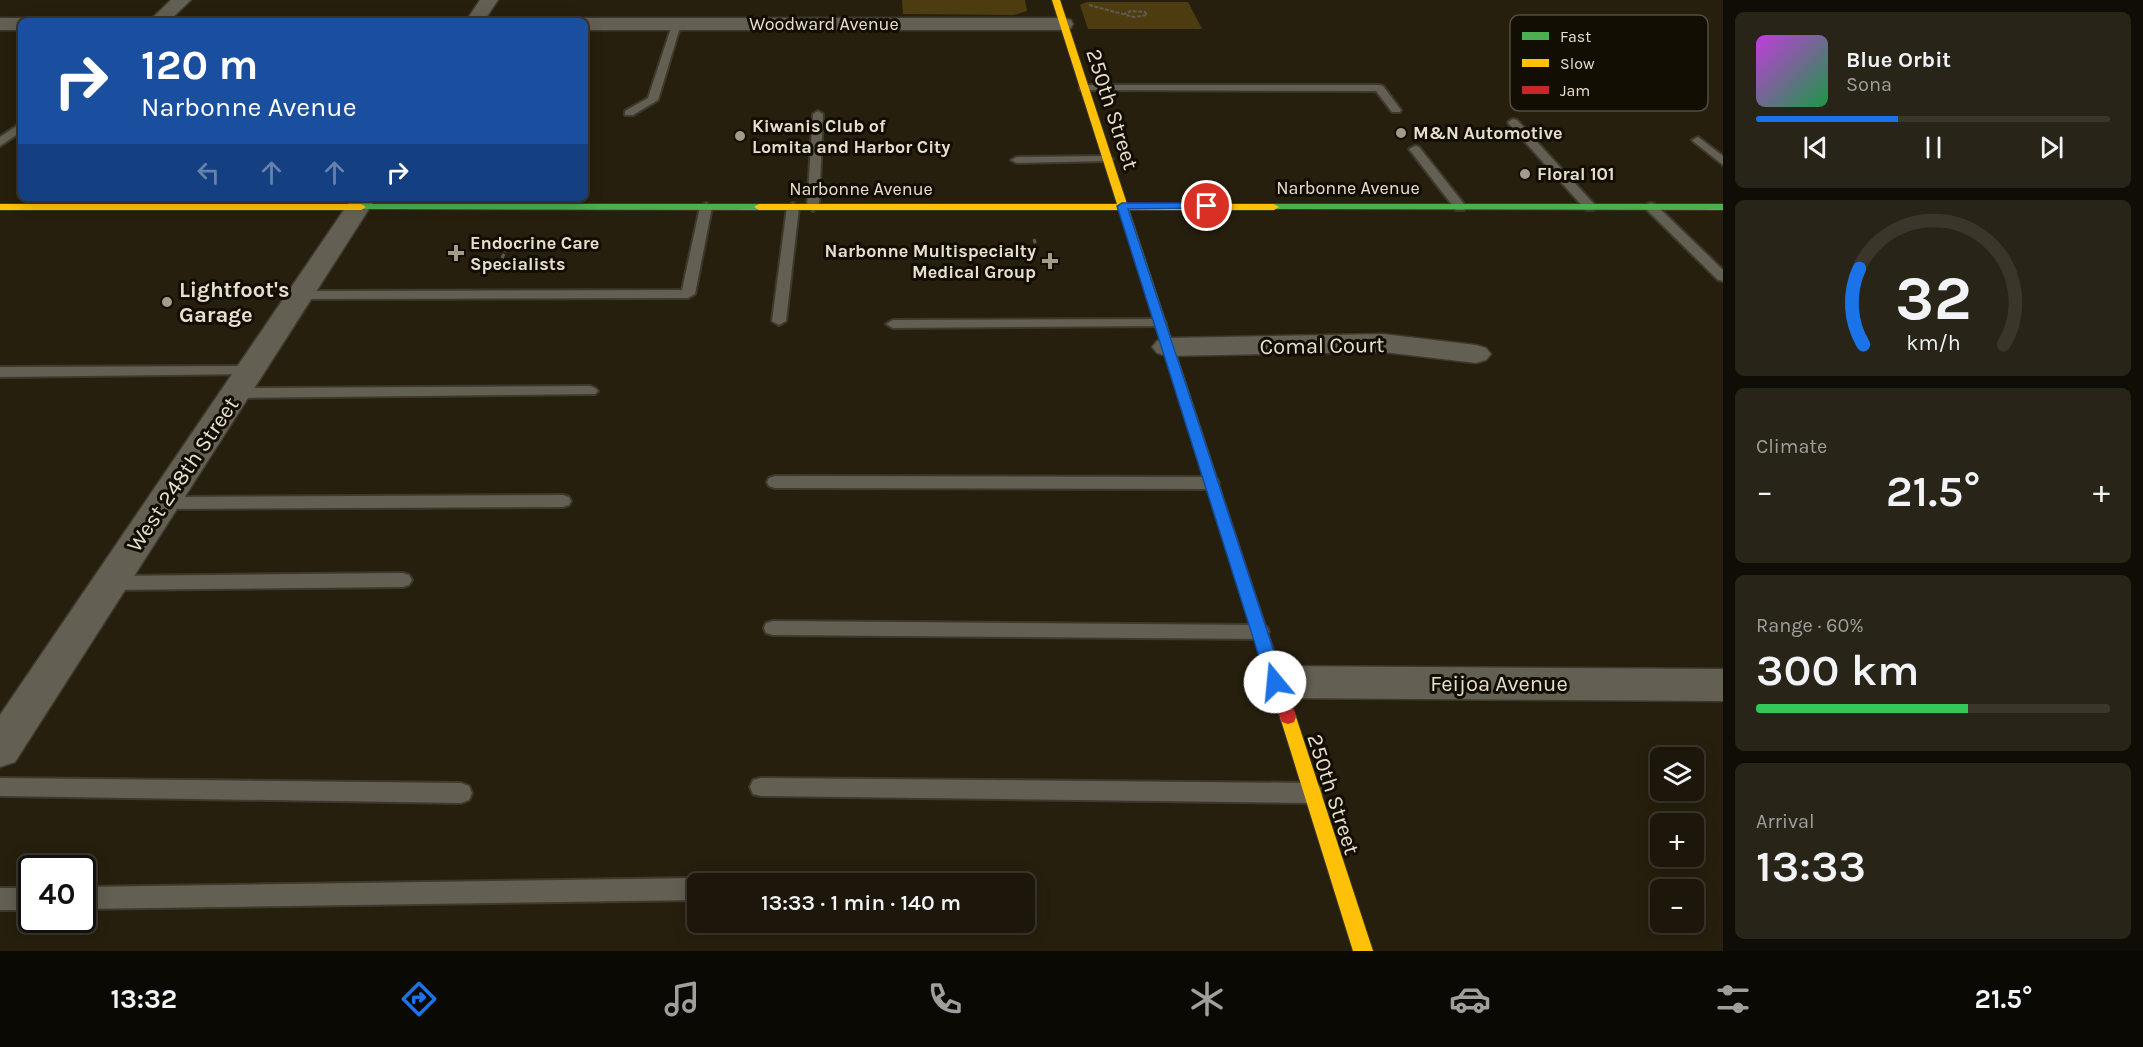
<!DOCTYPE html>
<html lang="en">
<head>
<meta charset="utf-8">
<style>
	:root { --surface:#1c170a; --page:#292418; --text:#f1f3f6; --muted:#a09f9c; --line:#3a362b; --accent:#1a73e8 }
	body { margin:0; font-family:Karla,sans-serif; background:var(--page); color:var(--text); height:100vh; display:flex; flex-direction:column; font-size:22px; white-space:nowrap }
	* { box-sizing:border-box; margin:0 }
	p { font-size:20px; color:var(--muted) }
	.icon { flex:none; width:33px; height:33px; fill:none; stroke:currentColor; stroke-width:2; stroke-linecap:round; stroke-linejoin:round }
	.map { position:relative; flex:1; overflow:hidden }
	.side { display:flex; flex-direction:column; gap:12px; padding:12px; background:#0f0d06; width:420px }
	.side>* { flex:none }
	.hud { position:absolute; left:18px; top:18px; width:570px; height:183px; border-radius:9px; box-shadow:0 3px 15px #0003,0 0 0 2px var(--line); background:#1a4fa0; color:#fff; overflow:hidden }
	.fabs { position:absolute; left:1650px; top:747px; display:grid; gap:12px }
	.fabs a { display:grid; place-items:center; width:54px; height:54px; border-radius:9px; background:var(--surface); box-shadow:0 3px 15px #0003,0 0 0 2px var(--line); font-size:30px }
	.speed { position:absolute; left:18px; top:855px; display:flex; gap:12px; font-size:30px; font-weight:700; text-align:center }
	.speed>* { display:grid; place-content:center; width:78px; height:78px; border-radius:50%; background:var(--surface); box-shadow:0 3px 15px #0003,0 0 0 2px var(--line); line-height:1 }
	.speed .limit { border:3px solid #111; border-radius:9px; background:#fff; color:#111 }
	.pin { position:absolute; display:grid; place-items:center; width:51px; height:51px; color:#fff; margin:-26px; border:3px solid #fff; border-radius:50%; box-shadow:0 2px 6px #0007 }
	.me { position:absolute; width:66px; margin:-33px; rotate:343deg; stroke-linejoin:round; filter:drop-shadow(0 0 4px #0008) }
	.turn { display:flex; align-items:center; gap:21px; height:126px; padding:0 24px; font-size:27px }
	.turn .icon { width:78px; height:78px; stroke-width:2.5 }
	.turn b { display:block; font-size:42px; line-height:51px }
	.lanes { display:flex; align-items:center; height:57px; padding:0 24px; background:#0003; justify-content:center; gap:30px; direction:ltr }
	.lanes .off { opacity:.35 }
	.big { font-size:45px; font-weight:600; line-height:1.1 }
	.side .card { flex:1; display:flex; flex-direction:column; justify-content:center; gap:9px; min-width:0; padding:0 21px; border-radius:9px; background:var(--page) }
	.side .dial { align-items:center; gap:0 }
	.dial svg { height:156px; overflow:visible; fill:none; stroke:var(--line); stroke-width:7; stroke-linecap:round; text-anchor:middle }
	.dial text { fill:var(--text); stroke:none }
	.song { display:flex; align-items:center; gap:18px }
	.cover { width:72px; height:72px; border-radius:9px; background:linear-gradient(135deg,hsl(290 70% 55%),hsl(140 70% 35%)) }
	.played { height:6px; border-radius:3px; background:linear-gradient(90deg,var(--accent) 40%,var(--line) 40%) }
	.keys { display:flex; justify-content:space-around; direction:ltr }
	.heat { display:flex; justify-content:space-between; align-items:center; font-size:33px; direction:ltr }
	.charge { height:9px; border-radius:4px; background:linear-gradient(90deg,#34c759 60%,var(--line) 0) }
	.trip { position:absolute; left:687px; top:873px; width:348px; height:60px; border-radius:9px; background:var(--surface); box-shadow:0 3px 15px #0003,0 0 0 2px var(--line); font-weight:600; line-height:60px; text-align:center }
	.tabs { display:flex; height:96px; justify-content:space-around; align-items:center; background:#0b0904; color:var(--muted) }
	.tabs .icon { width:42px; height:42px }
	.tabs .selected { color:var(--accent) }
	.tabs b { font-size:27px; color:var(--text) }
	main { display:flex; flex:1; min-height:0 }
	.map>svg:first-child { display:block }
	.green { fill:#4d3c10 }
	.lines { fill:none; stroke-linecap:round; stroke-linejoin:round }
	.lane-casing { stroke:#3e392d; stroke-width:4 }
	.street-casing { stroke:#3e392d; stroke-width:3 }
	.fast-casing { stroke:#3e392d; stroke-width:2 }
	.slow-casing { stroke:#3e392d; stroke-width:2 }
	.jam-casing { stroke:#3e392d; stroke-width:2 }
	.path-far1 { stroke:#605b50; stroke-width:2; stroke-dasharray:4 1.5; stroke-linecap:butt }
	.path { stroke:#605b50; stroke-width:3; stroke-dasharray:4.5 2; stroke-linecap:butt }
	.lane { fill:#645f53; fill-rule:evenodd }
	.street { fill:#645f53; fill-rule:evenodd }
	.fast { fill:#4caf50; fill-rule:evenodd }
	.slow { fill:#ffc107; fill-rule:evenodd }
	.jam { fill:#c62828; fill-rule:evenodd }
	.route { fill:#1a73e8; stroke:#114b97; stroke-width:1.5 }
	.poi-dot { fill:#a39c8b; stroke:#130e03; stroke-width:2 }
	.labels { text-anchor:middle; stroke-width:6; stroke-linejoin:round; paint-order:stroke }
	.far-street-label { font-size:18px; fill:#e7dfce; stroke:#130e03 }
	.far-poi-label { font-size:18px; font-weight:bold; fill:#e7dfce; stroke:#130e03; text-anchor:start }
	.street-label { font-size:22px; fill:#e7dfce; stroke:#130e03 }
	.poi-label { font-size:22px; font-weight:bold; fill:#e7dfce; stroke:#130e03; text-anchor:start }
	.key { fill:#130e03; stroke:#534d40; stroke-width:1.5 }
	.key-label { font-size:16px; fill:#e7dfce }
</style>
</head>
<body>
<main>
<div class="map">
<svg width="1723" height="951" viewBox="0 0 1723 951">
	<rect width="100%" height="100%" fill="#261f0e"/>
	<g class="green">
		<path d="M 902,0 L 1025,0 L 1027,11 L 1014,15 L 903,14 Z"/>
		<path d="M 1086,2 L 1188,2 L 1202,29 L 1088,29 L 1080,5 Z"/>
	</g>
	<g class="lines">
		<g class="lane-casing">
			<g id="lane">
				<path d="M 673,22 L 681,24 L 658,100 L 633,115 L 625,115 L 625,111 L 648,98 Z"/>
				<path d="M 1084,85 L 1379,85 L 1383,86 L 1401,110 L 1400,112 L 1392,112 L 1376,91 L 1080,90 L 1080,86 Z"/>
				<path d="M 818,111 L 823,114 L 819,207 L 813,211 L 807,207 L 813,114 Z"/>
				<path d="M 1513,119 L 1517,120 L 1594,204 L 1596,207 L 1594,210 L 1586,210 L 1509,124 L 1508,122 Z"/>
				<path d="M 21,123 L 21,132 L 0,146 L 0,137 Z"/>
				<path d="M 1698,137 L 1723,156 L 1723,165 L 1694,142 L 1692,140 Z"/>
				<path d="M 1415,146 L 1419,147 L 1464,204 L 1466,207 L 1464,210 L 1456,210 L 1409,149 Z"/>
				<path d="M 1107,156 L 1113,159 L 1111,161 L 1017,163 L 1011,160 L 1017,157 Z"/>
				<path d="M 706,203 L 712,207 L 695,294 L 688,298 L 301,299 L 294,295 L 301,291 L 682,290 L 700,207 Z"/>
				<path d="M 793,203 L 799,207 L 786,321 L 779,325 L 772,321 L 787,207 Z"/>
				<path d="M 1651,203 L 1655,204 L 1723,270 L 1723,281 L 1718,280 L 1647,210 L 1645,207 L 1647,204 Z"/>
				<path d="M 1159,319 L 1164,320 L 1166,323 L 1164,326 L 893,328 L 886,324 L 893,320 Z"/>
				<path d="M 250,366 L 257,371 L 255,374 L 0,377 L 0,367 Z"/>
				<path d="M 590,386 L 595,388 L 598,391 L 595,394 L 236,398 L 228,393 L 236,388 Z"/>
				<path d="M 775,476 L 1211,477 L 1217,479 L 1219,483 L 1217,487 L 1211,489 L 775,488 L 769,486 L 767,482 L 769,478 Z"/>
				<path d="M 563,495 L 569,497 L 571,501 L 569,505 L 563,507 L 163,509 L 157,507 L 155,503 L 157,499 L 163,497 Z"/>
				<path d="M 403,573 L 409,575 L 412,580 L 409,585 L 403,587 L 110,590 L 104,588 L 101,583 L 104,578 L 110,576 Z"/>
				<path d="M 773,621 L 1260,625 L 1267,627 L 1269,632 L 1267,637 L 1260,639 L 773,635 L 766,633 L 764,628 L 766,623 Z"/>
				<path d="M 0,778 L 461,783 L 469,786 L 472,793 L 469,800 L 461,803 L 0,796 Z"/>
				<path d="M 761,778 L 1312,783 L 1320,786 L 1323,793 L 1320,800 L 1312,803 L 761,796 L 753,794 L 750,787 L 753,780 Z"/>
				<path d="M 698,878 L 707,884 L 698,884 L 698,900 L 82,909 L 82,887 Z"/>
				<rect x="0" y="888" width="32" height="22"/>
			</g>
		</g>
		<g class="street-casing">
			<g id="street">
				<path d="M 171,0 L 191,0 L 169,21 L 149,21 Z"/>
				<path d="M 480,0 L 498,0 L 484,21 L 466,21 Z"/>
				<path d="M 0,18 L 21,18 L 28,21 L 21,21 L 21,30 L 0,30 Z"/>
				<path d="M 585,18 L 1064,18 L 1071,20 L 1073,24 L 1071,28 L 1064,30 L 585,30 L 585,21 L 578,21 Z"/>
				<path d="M 352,198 L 376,198 L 15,762 L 0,767 L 0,715 Z"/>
				<path d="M 1383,334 L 1476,345 L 1486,348 L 1491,354 L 1486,360 L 1476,363 L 1383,352 L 1167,356 L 1157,353 L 1152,347 L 1157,341 L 1167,338 Z"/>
				<path d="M 1275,666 L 1723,669 L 1723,701 L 1275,698 L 1261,693 L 1255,682 L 1261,671 Z"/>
			</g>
		</g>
		<g class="fast-casing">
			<g id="fast">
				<path d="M 361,204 L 759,204 L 764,207 L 759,210 L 357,209 L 357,205 Z"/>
				<path d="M 1274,204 L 1723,204 L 1723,210 L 1270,209 L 1269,207 Z"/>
			</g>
		</g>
		<g class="slow-casing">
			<g id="slow">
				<path d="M 1052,0 L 1060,0 L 1127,204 L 1274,204 L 1279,207 L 1274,210 L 1129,210 L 1223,496 L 1221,499 L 1216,501 L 1209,496 L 1119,210 L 759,210 L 754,207 L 759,204 L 1117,204 Z"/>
				<path d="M 0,204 L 361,204 L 366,207 L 361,210 L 0,210 Z"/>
				<path d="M 1288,710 L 1294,712 L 1296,717 L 1373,951 L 1353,951 L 1280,717 L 1282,712 Z"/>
			</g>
		</g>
		<g class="jam-casing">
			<path id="jam" d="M 1216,491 L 1223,496 L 1296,717 L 1294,722 L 1288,724 L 1282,722 L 1280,717 L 1209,496 Z"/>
		</g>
		<path class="path-far1" d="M 1089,5 L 1134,17 L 1147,15 L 1145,12 L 1131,11 L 1124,14"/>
		<g class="path">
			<path d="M 1034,239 L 1036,246"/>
			<path d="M 497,270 L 511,238"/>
		</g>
		<use href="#lane" class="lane"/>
		<use href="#street" class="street"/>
		<use href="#fast" class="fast"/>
		<use href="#slow" class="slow"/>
		<use href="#jam" class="jam"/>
	</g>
	<path class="route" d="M 1207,203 L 1212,206 L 1211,208 L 1128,209 L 1284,682 L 1281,686 L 1275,688 L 1270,686 L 1267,682 L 1117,206 L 1122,203 Z"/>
	<g class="poi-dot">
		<circle cx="1401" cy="133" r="6"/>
		<circle cx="740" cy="136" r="6"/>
		<circle cx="1525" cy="174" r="6"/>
		<path d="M453 244h6v6h6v6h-6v6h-6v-6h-6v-6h6z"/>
		<path d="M1047 252h6v6h6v6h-6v6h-6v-6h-6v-6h6z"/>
		<circle cx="167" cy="302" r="6"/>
	</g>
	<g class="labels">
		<g class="far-street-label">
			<text x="824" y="30">Woodward Avenue</text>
			<text x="1348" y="194">Narbonne Avenue</text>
			<text x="861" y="195">Narbonne Avenue</text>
		</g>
		<g class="far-poi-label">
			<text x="752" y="132">Kiwanis Club of<tspan x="752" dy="21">Lomita and Harbor City</tspan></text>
			<text x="1413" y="139">M&amp;N Automotive</text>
			<text x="1537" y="180">Floral 101</text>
			<text x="470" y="249">Endocrine Care<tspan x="470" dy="21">Specialists</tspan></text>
			<text x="1036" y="257" text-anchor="end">Narbonne Multispecialty<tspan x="1036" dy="21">Medical Group</tspan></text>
		</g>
		<g class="street-label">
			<text transform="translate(1113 109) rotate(72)" y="8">250th Street</text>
			<text transform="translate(1322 345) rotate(-1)" y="8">Comal Court</text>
			<text transform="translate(182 474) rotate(-56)" y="8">West 248th Street</text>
			<text x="1499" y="691">Feijoa Avenue</text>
			<text transform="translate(1334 794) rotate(72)" y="8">250th Street</text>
		</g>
		<g class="poi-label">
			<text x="179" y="297">Lightfoot's<tspan x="179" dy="25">Garage</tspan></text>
		</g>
	</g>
	<rect x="1510" y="15" width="198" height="96" rx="9" class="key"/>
	<rect x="1522" y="32" width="27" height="8" fill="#4caf50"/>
	<rect x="1522" y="59" width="27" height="8" fill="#ffc107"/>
	<rect x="1522" y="86" width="27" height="8" fill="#c62828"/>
	<g class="key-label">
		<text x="1560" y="42">Fast</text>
		<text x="1560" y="69">Slow</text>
		<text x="1560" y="96">Jam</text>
	</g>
</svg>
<div class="fabs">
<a><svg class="icon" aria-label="layers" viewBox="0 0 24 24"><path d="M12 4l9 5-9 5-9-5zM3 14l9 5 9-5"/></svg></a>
<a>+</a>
<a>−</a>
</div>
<div class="speed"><div class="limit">40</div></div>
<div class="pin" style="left:1207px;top:206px;background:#d93025"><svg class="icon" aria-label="arrive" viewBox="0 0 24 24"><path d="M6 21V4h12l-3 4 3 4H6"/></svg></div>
<svg class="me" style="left:1275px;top:682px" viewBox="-20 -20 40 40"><circle r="19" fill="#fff"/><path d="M0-13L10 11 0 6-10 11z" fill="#1a73e8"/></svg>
<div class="trip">13:33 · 1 min · 140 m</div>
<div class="hud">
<div class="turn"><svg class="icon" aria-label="right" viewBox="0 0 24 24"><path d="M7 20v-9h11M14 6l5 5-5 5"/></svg><div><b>120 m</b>Narbonne Avenue</div></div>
<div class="lanes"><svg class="icon off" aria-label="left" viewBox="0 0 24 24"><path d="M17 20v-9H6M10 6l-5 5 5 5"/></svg><svg class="icon off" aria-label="ahead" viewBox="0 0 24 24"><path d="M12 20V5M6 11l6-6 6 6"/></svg><svg class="icon off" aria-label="ahead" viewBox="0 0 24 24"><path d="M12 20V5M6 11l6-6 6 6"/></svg><svg class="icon" aria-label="right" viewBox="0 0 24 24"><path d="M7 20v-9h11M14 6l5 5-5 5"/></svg></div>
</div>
</div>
<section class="side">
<div class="card">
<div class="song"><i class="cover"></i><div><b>Blue Orbit</b><p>Sona</p></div></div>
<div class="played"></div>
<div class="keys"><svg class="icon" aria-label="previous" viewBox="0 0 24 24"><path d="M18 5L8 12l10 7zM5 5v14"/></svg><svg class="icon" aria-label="pause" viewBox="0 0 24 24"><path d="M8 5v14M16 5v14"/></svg><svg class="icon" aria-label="next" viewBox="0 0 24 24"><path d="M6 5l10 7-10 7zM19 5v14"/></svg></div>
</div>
<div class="card dial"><svg viewBox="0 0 100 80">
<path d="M14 69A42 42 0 1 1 86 69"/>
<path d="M14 69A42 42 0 0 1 12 30" stroke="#1a73e8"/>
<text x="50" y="56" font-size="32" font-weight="700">32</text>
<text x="50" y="72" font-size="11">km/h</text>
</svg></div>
<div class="card"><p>Climate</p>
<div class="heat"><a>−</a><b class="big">21.5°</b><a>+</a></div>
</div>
<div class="card"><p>Range · 60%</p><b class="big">300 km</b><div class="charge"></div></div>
<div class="card"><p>Arrival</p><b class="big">13:33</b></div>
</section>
</main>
<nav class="tabs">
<b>13:32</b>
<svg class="icon selected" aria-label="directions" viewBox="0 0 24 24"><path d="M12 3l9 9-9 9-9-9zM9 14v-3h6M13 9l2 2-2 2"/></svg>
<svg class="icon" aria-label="music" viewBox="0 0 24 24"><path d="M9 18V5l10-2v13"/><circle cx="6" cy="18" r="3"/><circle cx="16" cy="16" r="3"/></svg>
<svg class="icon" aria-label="phone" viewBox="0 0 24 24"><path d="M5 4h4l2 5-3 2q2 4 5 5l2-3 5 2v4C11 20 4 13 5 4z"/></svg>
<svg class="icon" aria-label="climate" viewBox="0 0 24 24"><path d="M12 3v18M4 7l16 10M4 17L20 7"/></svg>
<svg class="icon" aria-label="car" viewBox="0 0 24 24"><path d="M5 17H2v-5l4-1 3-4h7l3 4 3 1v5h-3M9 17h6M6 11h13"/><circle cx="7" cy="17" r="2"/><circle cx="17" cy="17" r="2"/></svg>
<svg class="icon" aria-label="filters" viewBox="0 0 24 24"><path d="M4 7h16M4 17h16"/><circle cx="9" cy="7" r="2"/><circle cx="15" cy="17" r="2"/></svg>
<b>21.5°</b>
</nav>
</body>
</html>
